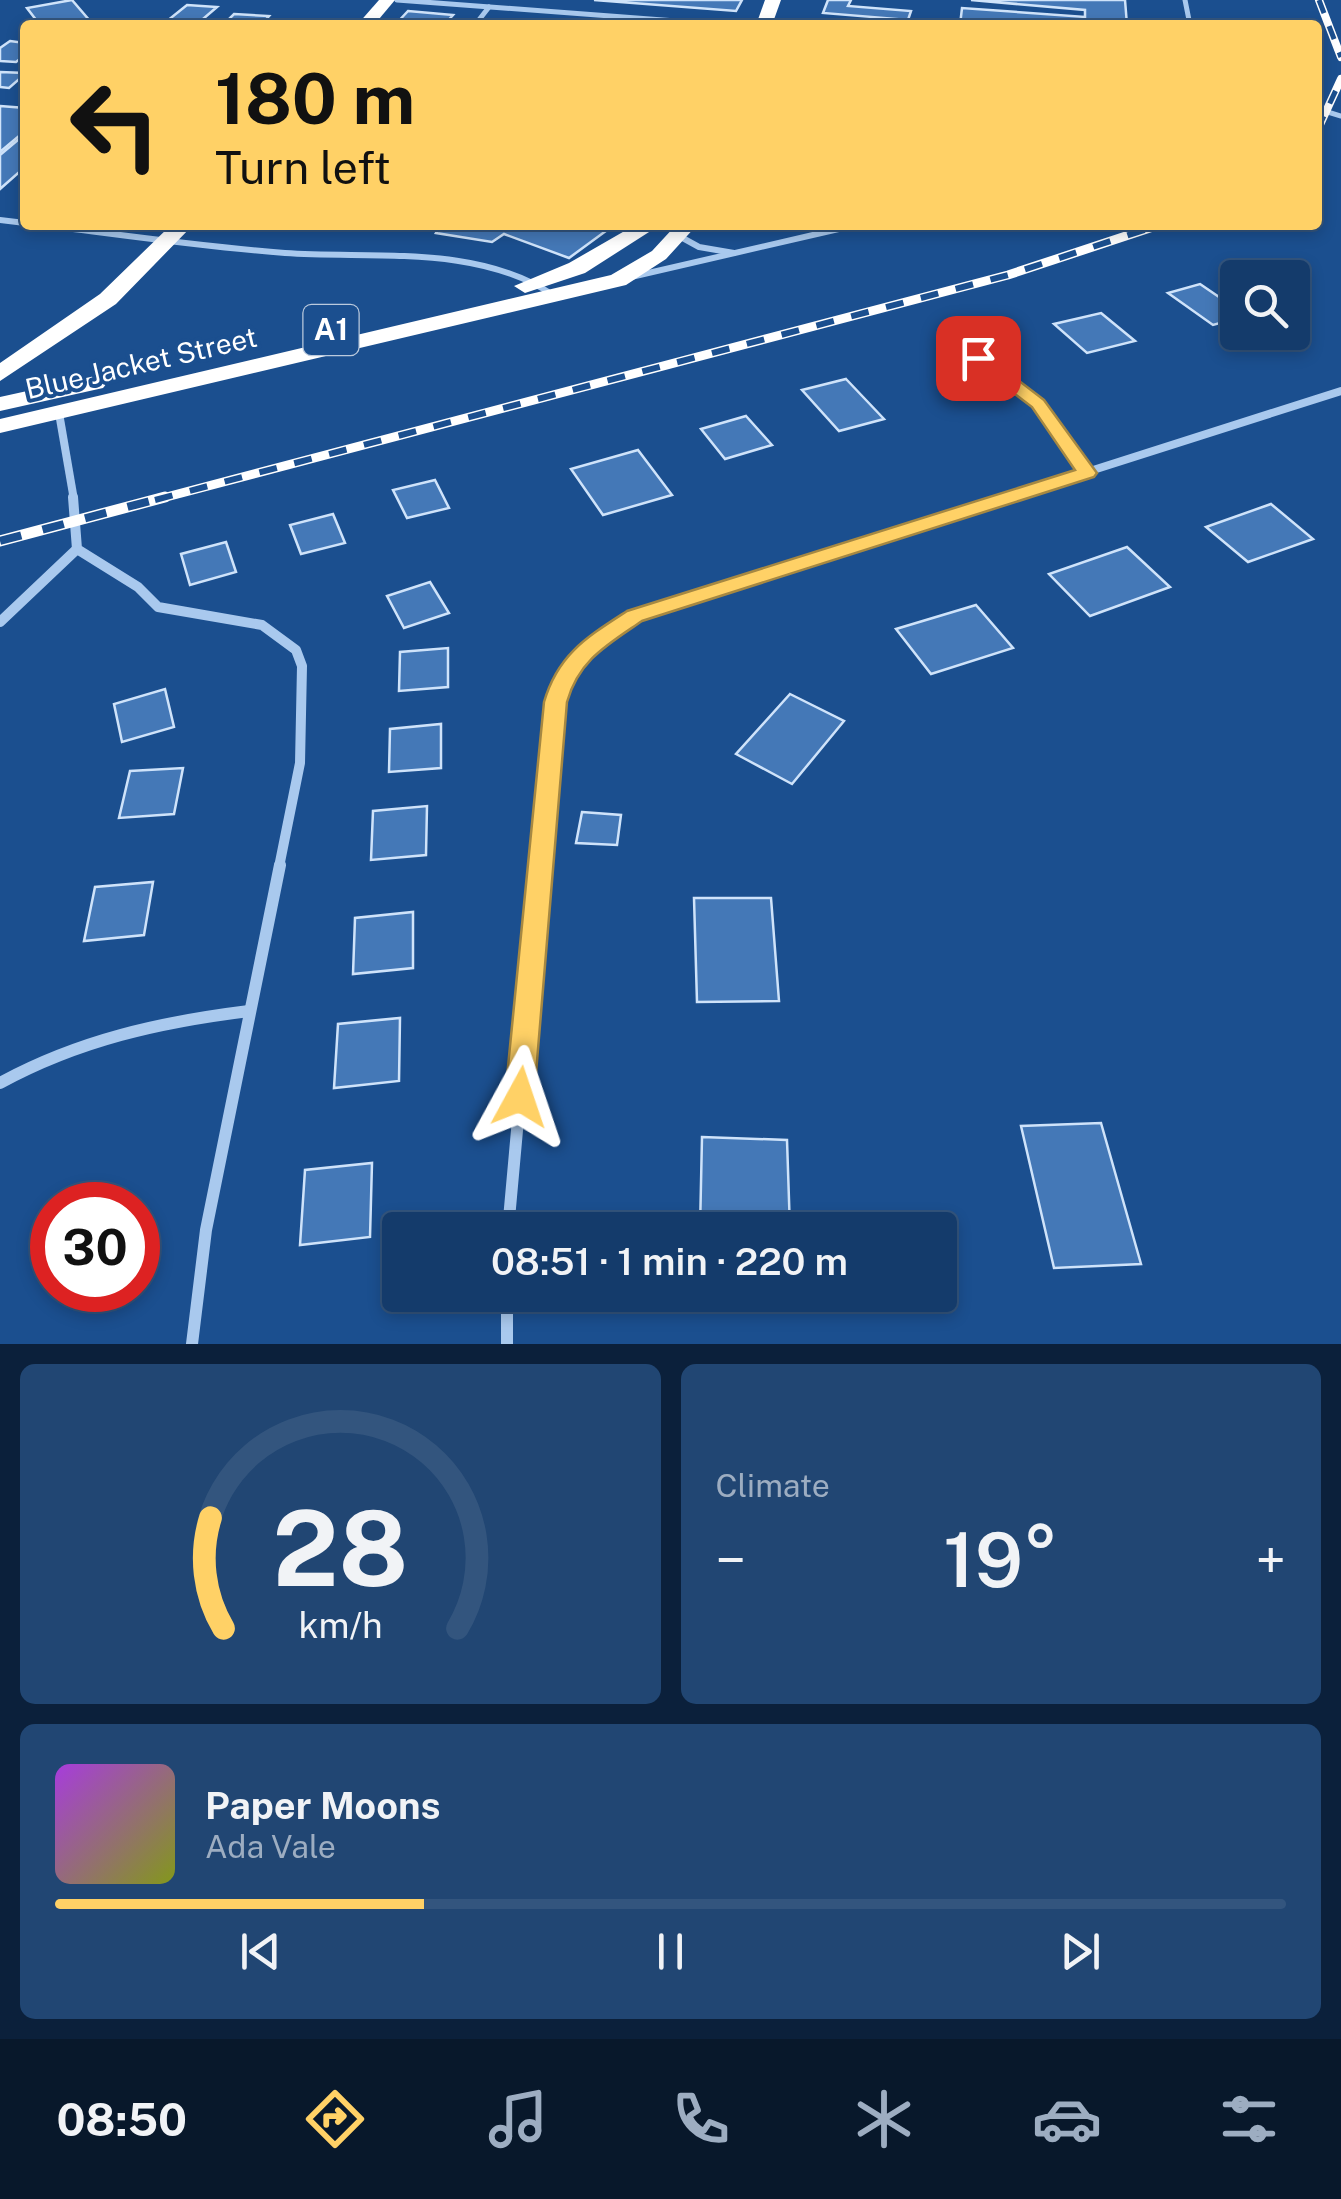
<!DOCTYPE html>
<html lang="en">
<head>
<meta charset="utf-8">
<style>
	:root { --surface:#143b6b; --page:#214673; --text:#f1f3f6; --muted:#9dadc1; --line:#33557e; --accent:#ffd166 }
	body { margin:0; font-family:"Public Sans",sans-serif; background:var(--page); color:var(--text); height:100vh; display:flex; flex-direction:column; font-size:38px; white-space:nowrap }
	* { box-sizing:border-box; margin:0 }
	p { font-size:32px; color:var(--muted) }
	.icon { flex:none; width:55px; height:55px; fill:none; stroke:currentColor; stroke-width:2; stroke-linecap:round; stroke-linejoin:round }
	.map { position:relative; height:1344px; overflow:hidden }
	.sheet { display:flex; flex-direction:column; gap:20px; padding:20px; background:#0b203b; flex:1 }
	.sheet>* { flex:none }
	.guide { position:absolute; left:20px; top:20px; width:1302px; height:210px; border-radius:10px; box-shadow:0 5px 15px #0003,0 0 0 2px var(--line); background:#ffd166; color:#111; overflow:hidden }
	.fabs { position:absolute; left:1220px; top:260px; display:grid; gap:20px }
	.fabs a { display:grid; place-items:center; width:90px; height:90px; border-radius:10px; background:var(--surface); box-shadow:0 5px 15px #0003,0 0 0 2px var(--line); font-size:50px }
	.speed { position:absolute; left:30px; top:1182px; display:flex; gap:20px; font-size:50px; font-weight:700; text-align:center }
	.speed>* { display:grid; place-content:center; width:130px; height:130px; border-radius:50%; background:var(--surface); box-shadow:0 5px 15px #0003,0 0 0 2px var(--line); line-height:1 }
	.speed .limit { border:15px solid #d22; background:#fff; color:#111 }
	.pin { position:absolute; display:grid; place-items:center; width:85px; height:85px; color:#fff; margin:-42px; border-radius:20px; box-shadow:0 5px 15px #0006 }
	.me { position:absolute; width:110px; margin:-55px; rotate:5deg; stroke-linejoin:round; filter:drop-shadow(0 0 8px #0008) }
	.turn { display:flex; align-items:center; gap:35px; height:210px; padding:0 30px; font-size:45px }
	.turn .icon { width:130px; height:130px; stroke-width:2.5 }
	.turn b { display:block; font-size:70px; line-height:85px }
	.big { font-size:75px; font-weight:600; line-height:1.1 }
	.sheet .card { flex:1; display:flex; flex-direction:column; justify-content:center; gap:15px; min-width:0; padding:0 35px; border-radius:15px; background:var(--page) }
	.sheet .dial { align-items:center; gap:0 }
	.dial svg { height:260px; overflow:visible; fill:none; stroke:var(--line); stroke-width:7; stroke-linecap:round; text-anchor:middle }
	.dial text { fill:var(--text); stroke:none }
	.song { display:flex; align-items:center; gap:30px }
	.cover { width:120px; height:120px; border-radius:15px; background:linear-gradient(135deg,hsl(280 70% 55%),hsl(70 70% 35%)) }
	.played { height:10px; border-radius:5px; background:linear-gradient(90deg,var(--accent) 30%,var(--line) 30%) }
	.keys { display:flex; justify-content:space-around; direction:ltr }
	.heat { display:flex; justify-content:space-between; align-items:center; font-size:55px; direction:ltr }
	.sheet .tiles { flex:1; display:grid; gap:20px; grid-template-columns:1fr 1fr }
	.card:last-child { grid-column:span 2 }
	.trip { position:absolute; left:382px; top:1212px; width:575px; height:100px; border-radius:10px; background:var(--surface); box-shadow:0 5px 15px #0003,0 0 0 2px var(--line); font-weight:600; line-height:100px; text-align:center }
	.tab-bar { display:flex; height:160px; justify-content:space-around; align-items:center; background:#08182b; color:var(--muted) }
	.tab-bar .icon { width:70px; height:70px }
	.tab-bar .current { color:var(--accent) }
	.tab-bar b { font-size:45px; color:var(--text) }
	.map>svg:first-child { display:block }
	.building { fill:#4478b7; stroke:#cfe3fa; stroke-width:2.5 }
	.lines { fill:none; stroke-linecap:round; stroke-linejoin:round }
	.lane-far1 { stroke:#a9c9ee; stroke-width:5 }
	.lane { stroke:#a9c9ee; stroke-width:6 }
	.street-far2 { stroke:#a9c9ee; stroke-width:8 }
	.street-far1 { stroke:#a9c9ee; stroke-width:10 }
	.street { stroke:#a9c9ee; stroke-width:12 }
	.highway { fill:#fff; fill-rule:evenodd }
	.rail-far2-casing { stroke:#fff; stroke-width:8 }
	.rail-far1-casing { stroke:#fff; stroke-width:9 }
	.rail-casing { stroke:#fff; stroke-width:11 }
	.rail-far2 { stroke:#1b4f8f; stroke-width:5; stroke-dasharray:14; stroke-linecap:butt }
	.rail-far1 { stroke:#1b4f8f; stroke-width:6; stroke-dasharray:18; stroke-linecap:butt }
	.rail { stroke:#1b4f8f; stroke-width:8; stroke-dasharray:22; stroke-linecap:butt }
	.route { fill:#ffd166; stroke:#a68842; stroke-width:2.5 }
	.labels { text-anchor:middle; stroke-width:8; stroke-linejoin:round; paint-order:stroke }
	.far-street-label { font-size:28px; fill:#fff; stroke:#1b4f8f }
	.shield { fill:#1b4f8f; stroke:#bbcadd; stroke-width:2.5 }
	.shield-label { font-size:30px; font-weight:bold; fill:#fff }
</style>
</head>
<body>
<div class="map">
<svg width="1341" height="1344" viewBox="0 0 1341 1344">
	<rect width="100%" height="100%" fill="#1b4f8f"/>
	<g class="building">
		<path d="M 72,0 L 90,21 L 40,25 L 27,8 Z"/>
		<path d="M 594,0 L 742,0 L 736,11 Z"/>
		<path d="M 828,0 L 851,0 L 848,6 L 911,11 L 908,20 L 823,13 Z"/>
		<path d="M 971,0 L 1125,0 L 1127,25 L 960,25 L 962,8 L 1085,17 L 1085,10 Z"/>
		<path d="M 187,5 L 217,7 L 196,25 L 162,25 Z"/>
		<path d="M 408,11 L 453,15 L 444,25 L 395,25 Z"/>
		<path d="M 234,14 L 269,16 L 261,25 L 223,25 Z"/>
		<path d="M 10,41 L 25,43 L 25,55 L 16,62 L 0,61 L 0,48 Z"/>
		<path d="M 0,72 L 25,73 L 25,74 L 9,88 L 0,87 Z"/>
		<path d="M 0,106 L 25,108 L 25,131 L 0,152 Z"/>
		<path d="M 25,134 L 25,167 L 0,189 L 0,155 Z"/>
		<path d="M 441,225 L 614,225 L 569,258 L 504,234 L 492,242 L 436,233 Z"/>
		<path d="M 1200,284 L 1238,310 L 1238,318 L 1213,325 L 1168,293 Z"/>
		<path d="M 1101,313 L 1135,341 L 1087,353 L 1054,324 Z"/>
		<path d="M 846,379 L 884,419 L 839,431 L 802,390 Z"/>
		<path d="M 746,416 L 772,445 L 725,459 L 701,429 Z"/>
		<path d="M 638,450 L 672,495 L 603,515 L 571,469 Z"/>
		<path d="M 435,480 L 449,508 L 407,518 L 393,490 Z"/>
		<path d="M 1271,504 L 1313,539 L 1248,562 L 1206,527 Z"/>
		<path d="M 333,514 L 345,543 L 301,554 L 290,525 Z"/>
		<path d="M 226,542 L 236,572 L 190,585 L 181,554 Z"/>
		<path d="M 1127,547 L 1170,587 L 1090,616 L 1049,574 Z"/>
		<path d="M 430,582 L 449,613 L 404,628 L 387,596 Z"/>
		<path d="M 976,605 L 1013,648 L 931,674 L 896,629 Z"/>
		<path d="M 448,648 L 448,687 L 399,691 L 400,652 Z"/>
		<path d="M 165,689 L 174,727 L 122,742 L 114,704 Z"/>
		<path d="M 790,694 L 844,721 L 792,784 L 736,754 Z"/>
		<path d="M 441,724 L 441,768 L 389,772 L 390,729 Z"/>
		<path d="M 183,768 L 174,814 L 119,818 L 130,771 Z"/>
		<path d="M 427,806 L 426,855 L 371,860 L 373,811 Z"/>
		<path d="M 582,812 L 621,815 L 617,845 L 576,843 Z"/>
		<path d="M 153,882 L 144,935 L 84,941 L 95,887 Z"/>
		<path d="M 694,898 L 771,898 L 779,1001 L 697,1002 Z"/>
		<path d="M 413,912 L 413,968 L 353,974 L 355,918 Z"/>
		<path d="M 400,1018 L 399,1081 L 334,1088 L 338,1024 Z"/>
		<path d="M 1101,1123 L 1141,1264 L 1054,1268 L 1021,1126 Z"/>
		<path d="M 702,1137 L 787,1140 L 790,1230 L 700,1230 Z"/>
		<path d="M 372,1163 L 370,1237 L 300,1245 L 305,1170 Z"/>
	</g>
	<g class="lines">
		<g class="lane-far1">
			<path d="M 397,0 L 729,25"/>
			<path d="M 1185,0 L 1190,25"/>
			<path d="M 475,25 L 489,7"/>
			<path d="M 1318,109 L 1341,116"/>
		</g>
		<g class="lane">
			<path d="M 0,220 L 25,223"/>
			<path d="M 42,225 C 123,235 204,247 285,253 C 373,259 477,244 553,295"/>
			<path d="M 679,236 L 699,247 L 734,253"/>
			<path d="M 631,277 L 856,225"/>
		</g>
		<g class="street-far2">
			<path d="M 978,358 L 1038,404 L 1087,473"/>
			<path d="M 59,413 L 74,500"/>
			<path d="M 999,500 L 1341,391"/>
		</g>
		<g class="street-far1">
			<path d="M 73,497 L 77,549 L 138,587 L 158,607 L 262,625 L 296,650 L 302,666 L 300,763 L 279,867"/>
			<path d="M 0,622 L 77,549"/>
			<path d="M 540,867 C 545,811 540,708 574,663 C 590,642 613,629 635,616 L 1007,497"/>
		</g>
		<g class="street">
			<path d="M 0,1083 C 79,1040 160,1022 249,1011"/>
			<path d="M 508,1230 L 541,865"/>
			<path d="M 507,1295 L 507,1344"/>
			<path d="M 192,1344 L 206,1230 L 280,865"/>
		</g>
		<g class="highway">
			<path d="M 379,0 L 395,0 L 374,25 L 357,25 Z"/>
			<path d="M 765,0 L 781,0 L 772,25 L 756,25 Z"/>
			<path d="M 171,225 L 193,225 L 116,304 L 0,381 L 0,363 L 100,294 Z"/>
			<path d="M 635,225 L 660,225 L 585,273 L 525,293 L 514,286 L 569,263 Z"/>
			<path d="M 676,225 L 697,225 L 666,259 L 626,285 L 0,433 L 0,419 L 611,275 L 652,251 Z"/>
			<path d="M 95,376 L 107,383 L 103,388 L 0,411 L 0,397 Z"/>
		</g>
		<g class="rail-far2-casing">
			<g id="rail-far2">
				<path d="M 1319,0 L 1341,57"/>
				<path d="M 1318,129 L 1341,79"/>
			</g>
		</g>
		<g class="rail-far1-casing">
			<path id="rail-far1" d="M 155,500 L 1008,275 L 1159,225"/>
		</g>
		<g class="rail-casing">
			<path id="rail" d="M 0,541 L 165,497"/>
		</g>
		<use href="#rail-far2" class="rail-far2"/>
		<use href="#rail-far1" class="rail-far1"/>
		<use href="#rail" class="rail"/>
	</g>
	<path class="route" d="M 971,354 L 984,354 L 1044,400 L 1097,473 L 1094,477 L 642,621 C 607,645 579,660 567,702 L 534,1097 L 530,1107 L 520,1111 L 509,1107 L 505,1097 L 544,702 C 558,654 587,637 627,611 L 1075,470 L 1032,407 L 971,361 Z"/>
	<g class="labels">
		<g class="far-street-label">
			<text transform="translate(141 363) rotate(-13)" y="10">Blue Jacket Street</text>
		</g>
		<rect class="shield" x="303.5" y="305" width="55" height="50" rx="8"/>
		<g class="shield-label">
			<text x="331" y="340">A1</text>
		</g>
	</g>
</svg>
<div class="fabs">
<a><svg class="icon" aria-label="search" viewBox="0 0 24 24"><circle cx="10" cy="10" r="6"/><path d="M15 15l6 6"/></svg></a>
</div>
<div class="speed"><div class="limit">30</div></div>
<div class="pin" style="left:978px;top:358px;background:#d93025"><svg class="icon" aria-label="arrive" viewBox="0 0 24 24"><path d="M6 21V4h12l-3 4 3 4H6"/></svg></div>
<svg class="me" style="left:520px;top:1097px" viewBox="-20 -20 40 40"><path d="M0-17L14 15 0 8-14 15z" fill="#ffd166" stroke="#fff" stroke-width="4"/></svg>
<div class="trip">08:51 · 1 min · 220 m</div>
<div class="guide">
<div class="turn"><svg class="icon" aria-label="left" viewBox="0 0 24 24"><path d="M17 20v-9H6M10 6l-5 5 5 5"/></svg><div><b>180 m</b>Turn left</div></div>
</div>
</div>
<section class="sheet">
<div class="tiles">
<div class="card dial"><svg viewBox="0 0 100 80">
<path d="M14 69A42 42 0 1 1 86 69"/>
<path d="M14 69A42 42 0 0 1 10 35" stroke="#ffd166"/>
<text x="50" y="56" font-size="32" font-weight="700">28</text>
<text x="50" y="72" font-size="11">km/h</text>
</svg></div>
<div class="card"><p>Climate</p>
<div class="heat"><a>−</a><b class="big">19°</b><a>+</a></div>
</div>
<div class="card">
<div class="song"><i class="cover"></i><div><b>Paper Moons</b><p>Ada Vale</p></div></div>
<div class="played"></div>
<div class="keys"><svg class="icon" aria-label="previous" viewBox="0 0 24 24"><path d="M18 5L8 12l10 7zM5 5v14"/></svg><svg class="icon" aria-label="pause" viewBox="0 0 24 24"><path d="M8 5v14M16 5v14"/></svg><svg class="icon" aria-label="next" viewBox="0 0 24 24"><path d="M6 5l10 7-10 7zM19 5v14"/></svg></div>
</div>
</div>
</section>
<nav class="tab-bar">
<b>08:50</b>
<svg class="icon current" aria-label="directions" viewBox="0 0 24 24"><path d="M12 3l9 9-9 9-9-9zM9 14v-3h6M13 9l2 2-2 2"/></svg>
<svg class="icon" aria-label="music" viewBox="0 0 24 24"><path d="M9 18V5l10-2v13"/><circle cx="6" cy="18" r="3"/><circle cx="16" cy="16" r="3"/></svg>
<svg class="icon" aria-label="phone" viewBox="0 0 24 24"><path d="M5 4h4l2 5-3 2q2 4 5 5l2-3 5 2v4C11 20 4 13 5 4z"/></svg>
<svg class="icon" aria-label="climate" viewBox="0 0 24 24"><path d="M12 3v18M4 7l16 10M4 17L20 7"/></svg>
<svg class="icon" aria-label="car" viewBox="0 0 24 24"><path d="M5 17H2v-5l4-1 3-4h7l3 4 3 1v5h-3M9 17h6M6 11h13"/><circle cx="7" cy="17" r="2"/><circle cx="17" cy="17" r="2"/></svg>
<svg class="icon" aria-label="filters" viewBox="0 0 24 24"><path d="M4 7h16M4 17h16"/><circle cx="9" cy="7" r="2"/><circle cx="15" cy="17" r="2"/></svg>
</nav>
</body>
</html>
